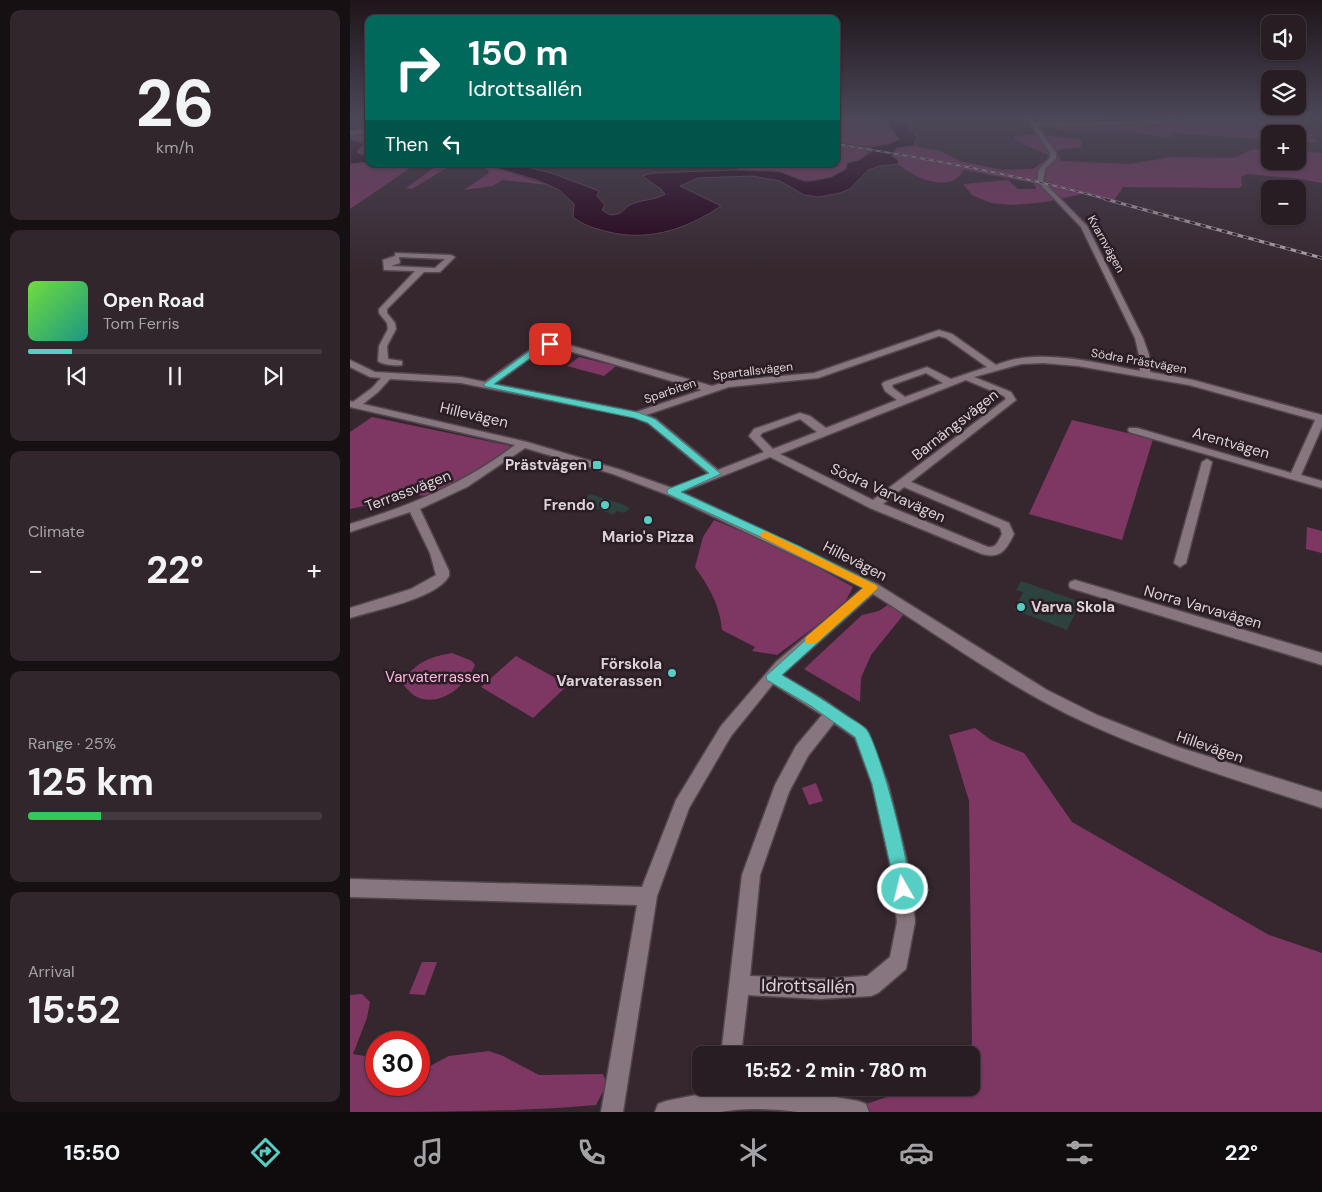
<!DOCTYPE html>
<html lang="en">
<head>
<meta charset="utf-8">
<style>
	:root { --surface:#281d23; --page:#30262b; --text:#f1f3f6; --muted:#a5a2a6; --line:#443b41; --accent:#56cec4 }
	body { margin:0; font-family:"DM Sans",sans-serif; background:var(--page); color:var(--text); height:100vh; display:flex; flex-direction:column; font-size:19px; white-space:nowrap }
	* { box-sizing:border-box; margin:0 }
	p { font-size:16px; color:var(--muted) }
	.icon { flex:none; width:28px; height:28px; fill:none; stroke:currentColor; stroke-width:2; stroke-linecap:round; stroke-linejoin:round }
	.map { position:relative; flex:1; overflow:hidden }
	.sheet { display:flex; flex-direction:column; gap:10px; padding:10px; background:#161013; width:350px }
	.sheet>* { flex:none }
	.hud { position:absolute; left:15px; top:15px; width:475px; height:152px; border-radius:10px; box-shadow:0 1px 4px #0004,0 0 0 1px var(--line); background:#00695c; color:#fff; overflow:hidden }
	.controls { position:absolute; left:911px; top:15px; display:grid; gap:10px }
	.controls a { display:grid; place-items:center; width:45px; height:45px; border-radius:10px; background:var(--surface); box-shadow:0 1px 4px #0004,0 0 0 1px var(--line); font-size:25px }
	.speed { position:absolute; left:15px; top:1031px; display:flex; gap:10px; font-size:25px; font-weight:700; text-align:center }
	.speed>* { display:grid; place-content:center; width:65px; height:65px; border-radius:50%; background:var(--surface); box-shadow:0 1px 4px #0004,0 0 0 1px var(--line); line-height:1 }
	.speed .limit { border:8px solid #d22; background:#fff; color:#111 }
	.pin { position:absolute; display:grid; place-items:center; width:42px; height:42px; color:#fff; margin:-21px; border-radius:10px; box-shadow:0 2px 8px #0006 }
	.me { position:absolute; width:55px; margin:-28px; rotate:352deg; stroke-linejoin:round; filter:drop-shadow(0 0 4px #0008) }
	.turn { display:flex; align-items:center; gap:18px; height:105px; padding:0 20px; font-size:22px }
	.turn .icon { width:65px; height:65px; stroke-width:2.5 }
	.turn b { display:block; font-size:35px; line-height:42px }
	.then { display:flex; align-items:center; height:48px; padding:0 20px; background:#0003; gap:10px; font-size:19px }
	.big { font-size:38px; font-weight:700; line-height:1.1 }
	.sheet .widget { flex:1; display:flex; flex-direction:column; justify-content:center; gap:8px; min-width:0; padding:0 18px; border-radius:10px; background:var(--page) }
	.sheet .dial { align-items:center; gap:0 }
	.dial b { font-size:65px; line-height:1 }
	.song { display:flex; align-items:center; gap:15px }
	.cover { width:60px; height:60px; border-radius:8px; background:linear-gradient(135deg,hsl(100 70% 55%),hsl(170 70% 35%)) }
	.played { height:5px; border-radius:2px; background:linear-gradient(90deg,var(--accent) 15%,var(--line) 15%) }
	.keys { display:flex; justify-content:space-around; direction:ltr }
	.heat { display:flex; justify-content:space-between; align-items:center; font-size:28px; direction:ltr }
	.charge { height:8px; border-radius:4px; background:linear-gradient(90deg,#34c759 25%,var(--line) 0) }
	.trip { position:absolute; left:342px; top:1046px; width:288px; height:50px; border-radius:10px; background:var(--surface); box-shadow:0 1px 4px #0004,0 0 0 1px var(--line); font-weight:700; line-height:50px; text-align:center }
	.dock { display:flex; height:80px; justify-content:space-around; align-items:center; background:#100c0e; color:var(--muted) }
	.dock .icon { width:35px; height:35px }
	.dock .current { color:var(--accent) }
	.dock b { font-size:22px; color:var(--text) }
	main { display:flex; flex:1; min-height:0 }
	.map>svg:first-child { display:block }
	.green { fill:#7e3763 }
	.water { fill:#250018; stroke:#5c3f51 }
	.building { fill:#2d413f }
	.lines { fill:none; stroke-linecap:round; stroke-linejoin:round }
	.minor-casing { stroke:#52464d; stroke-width:3 }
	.minor { fill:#87767f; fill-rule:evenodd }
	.rail-far1-casing { stroke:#aea3a9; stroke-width:2 }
	.rail-casing { stroke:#aea3a9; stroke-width:3 }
	.rail-far1 { stroke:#2b1d25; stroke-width:1; stroke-dasharray:4.5; stroke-linecap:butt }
	.rail { stroke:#2b1d25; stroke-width:2; stroke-dasharray:5.5; stroke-linecap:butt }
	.route { fill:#56cec4; stroke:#38867f }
	.slow { fill:#f59e0b }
	.poi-dot { fill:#56cec4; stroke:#2b1d25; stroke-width:2 }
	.labels { text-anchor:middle; stroke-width:5; stroke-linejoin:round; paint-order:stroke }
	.far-street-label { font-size:12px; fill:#dcd2d7; stroke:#2b1d25 }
	.street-label { font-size:15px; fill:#dcd2d7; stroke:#2b1d25 }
	.poi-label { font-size:15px; font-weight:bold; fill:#dcd2d7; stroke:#2b1d25; text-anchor:end }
	.park-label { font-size:15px; fill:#ffb9e0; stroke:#2b1d25 }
	.near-street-label { font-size:18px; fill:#dcd2d7; stroke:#2b1d25 }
</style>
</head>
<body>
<main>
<section class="sheet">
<div class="widget dial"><b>26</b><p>km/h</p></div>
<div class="widget">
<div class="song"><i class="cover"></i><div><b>Open Road</b><p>Tom Ferris</p></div></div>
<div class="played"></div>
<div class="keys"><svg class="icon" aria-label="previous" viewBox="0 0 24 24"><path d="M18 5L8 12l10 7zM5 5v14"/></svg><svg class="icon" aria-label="pause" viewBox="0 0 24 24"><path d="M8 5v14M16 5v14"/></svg><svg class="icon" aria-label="next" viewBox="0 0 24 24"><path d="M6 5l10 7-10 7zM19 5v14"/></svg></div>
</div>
<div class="widget"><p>Climate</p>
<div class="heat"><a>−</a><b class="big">22°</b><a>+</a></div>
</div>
<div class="widget"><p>Range · 25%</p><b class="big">125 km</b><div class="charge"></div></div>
<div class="widget"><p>Arrival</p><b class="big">15:52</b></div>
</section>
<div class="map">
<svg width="972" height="1112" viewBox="0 0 972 1112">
	<rect width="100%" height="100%" fill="#36272f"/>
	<g class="green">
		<path d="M 486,117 L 528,117 L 535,120 L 550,139 C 528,149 509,146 486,142 Z"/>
		<path d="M 687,117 L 897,117 L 949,133 L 958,133 L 966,135 L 959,137 L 970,142 L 948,143 L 948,134 L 920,134 L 920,140 L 822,133 L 822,137 C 807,138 794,133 779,132 C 755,130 731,132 707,130 L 703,124 Z"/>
		<path d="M 19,132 L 19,155 L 13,156 L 7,152 L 14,144 L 1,141 L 0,134 Z"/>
		<path d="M 685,134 L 729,139 L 732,142 L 731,147 L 706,150 L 711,161 L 780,164 L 821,157 L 881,158 C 889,157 892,154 898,151 C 904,148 914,150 920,150 L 920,161 L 948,161 L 948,151 L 972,153 L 972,183 L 944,178 L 897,174 L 891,177 L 892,186 L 889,188 L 773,187 L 763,202 L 732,194 L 696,202 L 663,205 L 641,203 L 622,195 L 613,184 L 658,180 L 668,189 L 686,189 L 684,183 L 614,170 C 600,195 565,178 548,164 L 548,159 L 542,157 L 547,148 L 564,146 L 590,151 L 610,161 L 653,170 L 683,169 L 697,159 L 698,155 L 664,140 L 664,136 Z"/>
		<path d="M 486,145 L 519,151 C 514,159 506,160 497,163 L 494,170 L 481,177 L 457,181 L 431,172 L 389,170 L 385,167 L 385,164 L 486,164 Z"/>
		<path d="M 19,162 L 66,164 L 0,209 L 0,164 Z"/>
		<path d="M 89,164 L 103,164 L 62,189 L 56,188 Z"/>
		<path d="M 119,164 L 133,164 L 198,185 L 153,180 L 142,186 L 114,190 L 139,173 L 137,169 Z"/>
		<path d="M 229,357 L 266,366 L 254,376 L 217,366 Z"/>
		<path d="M 22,417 L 161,446 L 141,464 L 119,477 L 78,496 L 63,495 L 0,509 L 0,432 Z"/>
		<path d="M 722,420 L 803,439 L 772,540 L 679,514 Z"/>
		<path d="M 364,520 L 436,550 L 503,587 L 493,606 L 427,655 L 402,651 L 405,647 L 372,630 C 370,605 359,587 345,567 L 353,537 Z"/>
		<path d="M 957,527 L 972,531 L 972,553 L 956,549 Z"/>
		<path d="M 539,604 L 554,614 L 521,655 L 511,678 L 510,702 L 454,669 L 512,615 L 529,611 Z"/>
		<path d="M 102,653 L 122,661 L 125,665 C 116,686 89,709 65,696 C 60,693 55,686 51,682 C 68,662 76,658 102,653 Z"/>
		<path d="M 166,656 L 218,685 L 183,718 L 131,687 Z"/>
		<path d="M 625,728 L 641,740 L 674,753 L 722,822 L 919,935 L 972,953 L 972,1112 L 491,1112 L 565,1088 L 621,1088 L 621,1055 L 608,1055 L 622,1044 L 619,801 L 599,735 Z"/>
		<path d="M 466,783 L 473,801 L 459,805 L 452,788 Z"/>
		<path d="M 72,962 L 87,962 L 75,995 L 59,994 Z"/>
		<path d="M 12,994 L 20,1002 L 17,1018 L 3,1054 L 26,1058 L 26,1085 L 69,1085 L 69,1064 L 80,1066 L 99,1056 L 139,1051 L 153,1056 L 189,1075 L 253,1074 L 257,1084 L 246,1105 C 165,1112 82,1112 0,1112 L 0,995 Z"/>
	</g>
	<g class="water">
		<path d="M 528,117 C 550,117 553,119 567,137 L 564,146 L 547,148 L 542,156 L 548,160 L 548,164 L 530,166 L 518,170 L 500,189 L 490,193 L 469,197 L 454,195 L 430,181 L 402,176 L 348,178 L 330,186 L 371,206 C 334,231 294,243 251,230 C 240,227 232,224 223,217 L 224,204 L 209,190 L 187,180 L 133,164 L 166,164 L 204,174 L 249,191 L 247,196 L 255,205 L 252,210 C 257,214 261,216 267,214 C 273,213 275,207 280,205 C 291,199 304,201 315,194 L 311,189 L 292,176 L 303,173 L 383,170 L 423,171 L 431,172 L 454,181 L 462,181 L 481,177 L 496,169 L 497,163 L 509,160 L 522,151 L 520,147 L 538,144 L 549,139 L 535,120 Z"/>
		<path d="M 0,139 L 14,144 L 7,152 L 13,155 L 19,155 L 19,162 L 0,164 Z"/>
	</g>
	<g class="building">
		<path d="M 240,494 L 272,504 L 280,508 L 274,513 L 267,511 L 263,515 L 231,502 Z"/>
		<path d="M 671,581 L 734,603 L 730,613 L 726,611 L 717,630 L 664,610 L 673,592 L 666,590 Z"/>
	</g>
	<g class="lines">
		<g class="minor-casing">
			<g id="minor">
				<path d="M 676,117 L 681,117 L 685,122 L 810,120 L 835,117 L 810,124 L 687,126 L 706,153 L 706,158 L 695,169 L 693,181 L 737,226 L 793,338 L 799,355 L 800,372 L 843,380 L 972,415 L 972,427 L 951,475 L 972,481 L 972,488 L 779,432 L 778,430 L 779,428 L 787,428 L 941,473 L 965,420 L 839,385 L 728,366 L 693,363 L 671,364 L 624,377 L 661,392 L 666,400 L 561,482 L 659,523 L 664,534 C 656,550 651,559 632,554 L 520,508 L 420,457 L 332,492 L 527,584 L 697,690 L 747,715 L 828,747 L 972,792 L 972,808 C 893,782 812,758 736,723 C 661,689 593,638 523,594 L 432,675 L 471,698 L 516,729 L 519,734 L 538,784 L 560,873 L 565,922 L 556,969 L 528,993 L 521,996 L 470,999 L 398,995 L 391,1055 L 371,1055 L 392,875 L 425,785 L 446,746 L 472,715 L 423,684 L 381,736 L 339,808 L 307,896 L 273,1112 L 251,1112 L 287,905 L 0,897 L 0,879 L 292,887 L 326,800 L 371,726 L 426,662 L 513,588 L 318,495 L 263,474 L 175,448 L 117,487 L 70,509 L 99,571 L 99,576 C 86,599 25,610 0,618 L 0,608 L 61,589 L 86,575 L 80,553 L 60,512 L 0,532 L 0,524 C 60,506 115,483 165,445 L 0,407 L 0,401 L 3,402 L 22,388 L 31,378 L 20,377 L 0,367 L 0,360 L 25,372 L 111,377 L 135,382 L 184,347 L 205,341 L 362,386 L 378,381 L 464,373 L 589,330 L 602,334 L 646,365 C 654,362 663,359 672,358 C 711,353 752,364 790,371 L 789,355 L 785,338 L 731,227 L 687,181 L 689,169 L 700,158 L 700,153 ZM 589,336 L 596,338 L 637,367 L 601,379 L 577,367 L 534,382 L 532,384 L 535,391 L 547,400 L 476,428 L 460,416 L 450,413 L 404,429 L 399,436 L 414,452 L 368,470 L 306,419 L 296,415 L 379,387 L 468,378 ZM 205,347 L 352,390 L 286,412 L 145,384 L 190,351 ZM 576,373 L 593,383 L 555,397 L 543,388 L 542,385 ZM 40,379 L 111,383 L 284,417 L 298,423 L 359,474 L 322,488 L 271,470 L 177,442 L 13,404 L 28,392 ZM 616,380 L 654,396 L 656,399 L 523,500 L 430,454 ZM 450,419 L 467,432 L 423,449 L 410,436 L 412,433 ZM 554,487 L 650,528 L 652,534 C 648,541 647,548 638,547 L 533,504 ZM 484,723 L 505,738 L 522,784 L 542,873 L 547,922 L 540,957 L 517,976 L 470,979 L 400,976 L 410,875 L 439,792 L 458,756 Z"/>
				<path d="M 19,129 L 19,133 L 0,135 L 0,131 Z"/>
				<path d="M 45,253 L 101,255 L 105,257 L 90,272 L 74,272 L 37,309 L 37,313 L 45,323 L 46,329 L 37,346 L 38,359 L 52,361 L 52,365 C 46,366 33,365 28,361 L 29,346 L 38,329 L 37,323 L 29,313 L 29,309 L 65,271 L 34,270 L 33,260 L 45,256 ZM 49,257 L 95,259 L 85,268 L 41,266 L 50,263 Z"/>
				<path d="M 857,459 L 862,462 L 836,563 L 830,567 L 824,563 L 852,462 Z"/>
				<path d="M 725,580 L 972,653 L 972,665 L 720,588 L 719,585 L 720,582 Z"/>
				<path d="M 381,1088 L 434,1088 L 508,1101 L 516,1104 L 519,1112 C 496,1112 471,1112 448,1112 C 423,1109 396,1107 370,1112 L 305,1112 L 308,1104 L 316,1101 Z"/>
			</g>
		</g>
		<use href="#minor" class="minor"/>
		<g class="rail-far1-casing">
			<path id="rail-far1" d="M 486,144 C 579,159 669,175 760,200"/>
		</g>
		<g class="rail-casing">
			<path id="rail" d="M 755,199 L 972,258"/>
		</g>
		<use href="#rail-far1" class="rail-far1"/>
		<use href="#rail" class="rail"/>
	</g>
	<linearGradient id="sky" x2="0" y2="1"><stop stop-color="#1e151a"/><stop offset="0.43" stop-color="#4c4758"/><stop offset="1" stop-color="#4c4758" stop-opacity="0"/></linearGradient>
	<rect width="972" height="272" fill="url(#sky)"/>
	<path class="route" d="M 198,343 L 205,344 L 190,351 L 144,384 L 287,412 L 305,419 L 371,474 L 331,492 L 449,546 L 526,585 L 528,588 L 526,590 L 432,675 C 454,688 476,701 497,716 C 503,720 511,724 516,729 C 529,744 565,879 559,895 L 553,897 L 547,895 L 522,784 L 505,737 L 461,706 L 417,680 L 416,676 L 513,588 L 441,551 L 318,494 L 317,492 L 318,489 L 359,473 L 298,423 L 284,418 L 137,387 L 133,385 L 184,348 Z"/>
	<path class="slow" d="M 415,531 L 526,585 L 528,588 L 465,644 L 456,644 L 455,641 L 456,637 L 513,588 L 411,537 L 410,534 Z"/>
	<g class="poi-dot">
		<rect x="242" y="460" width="10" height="10" rx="2.5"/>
		<circle cx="255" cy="505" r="5"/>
		<circle cx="298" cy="520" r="5"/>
		<circle cx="671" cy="607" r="5"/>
		<circle cx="322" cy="673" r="5"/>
	</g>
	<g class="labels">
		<g class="far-street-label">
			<text transform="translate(756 244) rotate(61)" y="4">Kvarnvägen</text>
			<text transform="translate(789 361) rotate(10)" y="4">Södra Prästvägen</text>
			<text transform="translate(403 371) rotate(-7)" y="4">Spartallsvägen</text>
			<text transform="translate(320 391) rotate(-19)" y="4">Sparbiten</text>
		</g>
		<g class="street-label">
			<text transform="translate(124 415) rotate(13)" y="5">Hillevägen</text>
			<text transform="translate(605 425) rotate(-38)" y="5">Barnängsvägen</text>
			<text transform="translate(881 443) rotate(16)" y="5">Arentvägen</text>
			<text transform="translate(58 491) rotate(-21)" y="5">Terrassvägen</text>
			<text transform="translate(538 493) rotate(24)" y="5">Södra Varvavägen</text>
			<text transform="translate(505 561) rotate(27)" y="5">Hillevägen</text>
			<text transform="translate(853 607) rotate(16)" y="5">Norra Varvavägen</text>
			<text transform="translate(860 747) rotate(19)" y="5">Hillevägen</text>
		</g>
		<g class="poi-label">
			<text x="237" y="470">Prästvägen</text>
			<text x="245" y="510">Frendo</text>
			<text x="298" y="542" text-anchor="middle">Mario's Pizza</text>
			<text x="681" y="612" text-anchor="start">Varva Skola</text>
			<text x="312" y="669">Förskola<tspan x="312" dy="17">Varvaterassen</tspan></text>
		</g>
		<g class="park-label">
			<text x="87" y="682">Varvaterrassen</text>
		</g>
		<g class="near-street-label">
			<text transform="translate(458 986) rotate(1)" y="6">Idrottsallén</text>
		</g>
	</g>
</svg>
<div class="controls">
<a><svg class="icon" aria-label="sound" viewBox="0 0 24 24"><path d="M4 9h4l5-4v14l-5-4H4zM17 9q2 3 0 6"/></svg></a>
<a><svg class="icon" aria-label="layers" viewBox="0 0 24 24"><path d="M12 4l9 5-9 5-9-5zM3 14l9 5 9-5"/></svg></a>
<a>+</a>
<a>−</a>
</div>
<div class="speed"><div class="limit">30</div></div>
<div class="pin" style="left:200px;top:344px;background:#d93025"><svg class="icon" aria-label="arrive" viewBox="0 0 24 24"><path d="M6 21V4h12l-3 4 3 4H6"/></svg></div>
<svg class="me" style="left:553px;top:889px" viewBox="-20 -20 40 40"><circle r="17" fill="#56cec4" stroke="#fff" stroke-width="3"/><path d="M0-11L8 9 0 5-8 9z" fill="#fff"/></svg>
<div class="trip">15:52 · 2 min · 780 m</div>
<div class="hud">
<div class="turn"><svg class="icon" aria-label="right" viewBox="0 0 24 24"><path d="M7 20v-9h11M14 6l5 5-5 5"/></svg><div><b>150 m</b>Idrottsallén</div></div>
<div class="then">Then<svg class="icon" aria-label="left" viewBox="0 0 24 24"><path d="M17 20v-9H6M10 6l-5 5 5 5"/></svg></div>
</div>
</div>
</main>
<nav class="dock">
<b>15:50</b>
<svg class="icon current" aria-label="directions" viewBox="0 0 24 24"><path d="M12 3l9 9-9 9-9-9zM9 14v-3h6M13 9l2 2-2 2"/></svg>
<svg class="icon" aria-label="music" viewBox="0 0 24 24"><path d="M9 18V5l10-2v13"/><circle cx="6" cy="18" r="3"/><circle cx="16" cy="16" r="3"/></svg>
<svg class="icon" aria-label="phone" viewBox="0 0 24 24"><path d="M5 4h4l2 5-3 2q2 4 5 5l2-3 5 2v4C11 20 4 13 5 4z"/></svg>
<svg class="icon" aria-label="climate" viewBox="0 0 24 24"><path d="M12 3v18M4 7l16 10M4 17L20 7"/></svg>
<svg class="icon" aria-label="car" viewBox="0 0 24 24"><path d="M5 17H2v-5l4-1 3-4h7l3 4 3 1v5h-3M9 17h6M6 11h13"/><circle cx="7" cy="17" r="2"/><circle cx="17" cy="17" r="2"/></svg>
<svg class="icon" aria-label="filters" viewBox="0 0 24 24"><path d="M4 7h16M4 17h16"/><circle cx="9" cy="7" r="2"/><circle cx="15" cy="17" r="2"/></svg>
<b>22°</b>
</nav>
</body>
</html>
